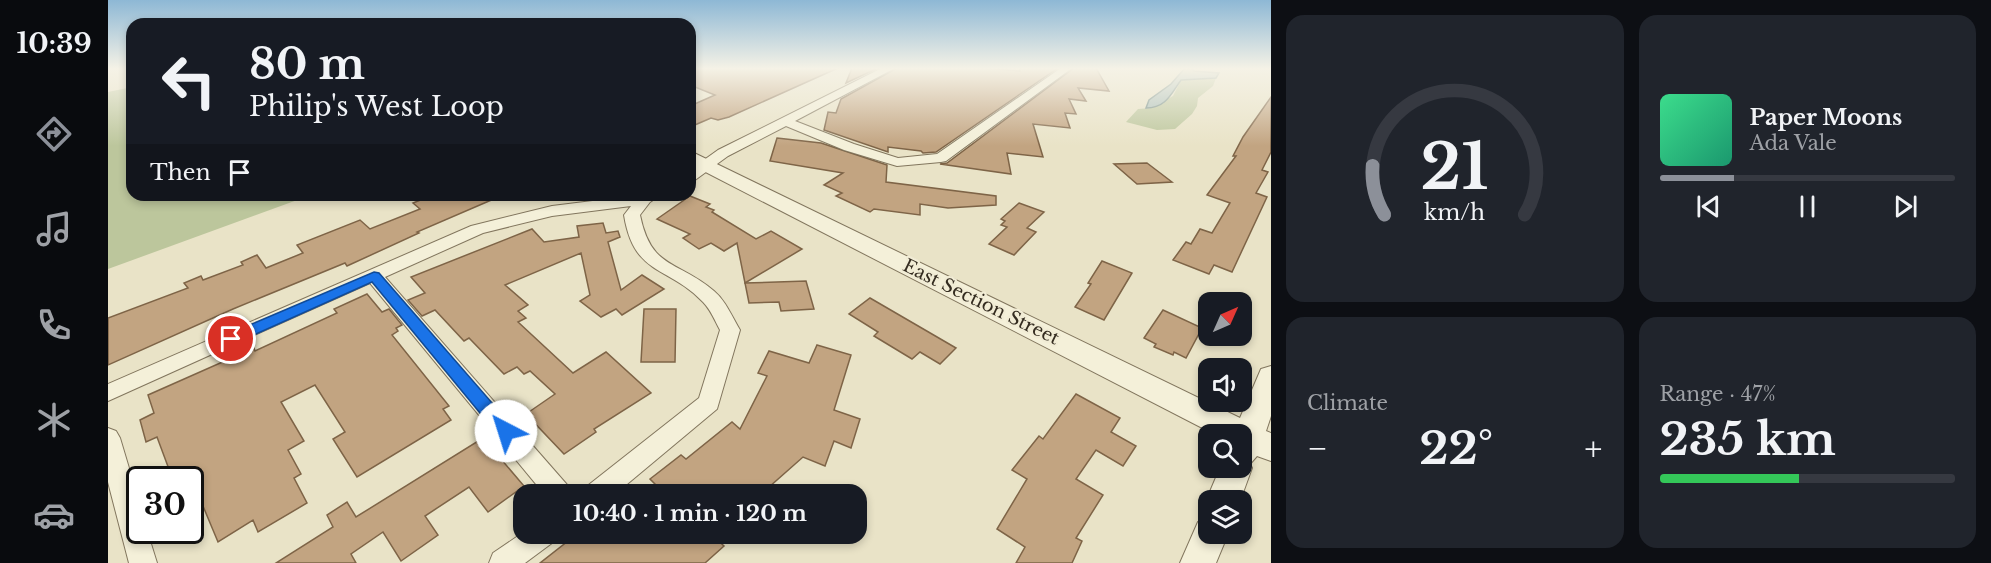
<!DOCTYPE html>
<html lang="en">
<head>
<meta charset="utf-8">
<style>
	:root { --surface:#171b24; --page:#20242c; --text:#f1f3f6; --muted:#9ea1a6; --line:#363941; --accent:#8c9099 }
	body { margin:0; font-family:"Libre Baskerville",serif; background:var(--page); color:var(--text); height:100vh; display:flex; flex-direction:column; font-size:22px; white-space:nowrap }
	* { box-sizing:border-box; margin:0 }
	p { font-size:20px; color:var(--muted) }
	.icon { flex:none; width:33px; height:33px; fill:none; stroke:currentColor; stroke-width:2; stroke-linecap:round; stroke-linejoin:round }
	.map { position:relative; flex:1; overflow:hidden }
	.panel { display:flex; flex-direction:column; gap:15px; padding:15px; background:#0d0f14; width:720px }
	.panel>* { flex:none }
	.guide { position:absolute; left:18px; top:18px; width:570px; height:183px; border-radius:18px; box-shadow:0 3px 9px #0003; background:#171b24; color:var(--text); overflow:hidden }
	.needle { width:39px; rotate:45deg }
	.buttons { position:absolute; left:1090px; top:292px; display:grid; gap:12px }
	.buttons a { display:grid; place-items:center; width:54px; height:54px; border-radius:12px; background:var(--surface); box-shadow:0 3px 9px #0003; font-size:30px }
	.speed { position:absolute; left:18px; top:466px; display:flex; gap:12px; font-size:30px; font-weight:700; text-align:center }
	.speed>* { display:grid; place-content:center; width:78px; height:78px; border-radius:50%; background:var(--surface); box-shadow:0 3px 9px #0003; line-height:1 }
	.speed .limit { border:3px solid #111; border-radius:9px; background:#fff; color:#111 }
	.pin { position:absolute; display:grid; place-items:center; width:51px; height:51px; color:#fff; margin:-26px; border:3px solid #fff; border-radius:50%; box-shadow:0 2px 6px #0007 }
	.me { position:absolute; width:66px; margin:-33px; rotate:320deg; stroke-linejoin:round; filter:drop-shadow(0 0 4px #0008) }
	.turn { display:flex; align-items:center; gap:21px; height:126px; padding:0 24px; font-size:27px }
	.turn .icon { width:78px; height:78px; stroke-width:2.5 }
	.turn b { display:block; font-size:42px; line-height:51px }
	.then { display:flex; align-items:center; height:57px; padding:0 24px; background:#0003; gap:12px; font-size:22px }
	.big { font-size:45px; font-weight:800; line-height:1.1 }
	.panel .widget { flex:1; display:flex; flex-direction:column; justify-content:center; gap:9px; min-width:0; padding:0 21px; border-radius:18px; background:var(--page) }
	.panel .dial { align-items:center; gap:0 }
	.dial svg { height:156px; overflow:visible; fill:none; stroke:var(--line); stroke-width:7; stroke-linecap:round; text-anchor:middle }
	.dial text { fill:var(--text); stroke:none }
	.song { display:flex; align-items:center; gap:18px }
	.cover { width:72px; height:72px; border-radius:9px; background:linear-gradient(135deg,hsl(150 70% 55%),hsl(160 70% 35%)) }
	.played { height:6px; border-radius:3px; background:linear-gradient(90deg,var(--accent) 25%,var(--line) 25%) }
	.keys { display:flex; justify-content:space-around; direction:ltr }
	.heat { display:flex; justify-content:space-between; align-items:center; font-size:33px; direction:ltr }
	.charge { height:9px; border-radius:4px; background:linear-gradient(90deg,#34c759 47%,var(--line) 0) }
	.panel .tiles { flex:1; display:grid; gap:15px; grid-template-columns:repeat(2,1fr) }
	.trip { position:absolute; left:405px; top:484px; width:354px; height:60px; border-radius:18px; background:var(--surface); box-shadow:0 3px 9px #0003; font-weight:800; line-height:60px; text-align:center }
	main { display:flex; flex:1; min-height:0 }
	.dock { display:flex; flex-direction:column; width:108px; justify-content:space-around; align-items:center; background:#090b0e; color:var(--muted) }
	.dock .icon { width:42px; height:42px }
	.dock .on { color:var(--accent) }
	.dock b { font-size:27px; color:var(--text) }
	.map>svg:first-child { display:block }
	.green { fill:#bcc69c }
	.water { fill:#a7bdb9; stroke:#6f8a87; stroke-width:1.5 }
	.building { fill:#c2a481; stroke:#7e6447; stroke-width:1.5 }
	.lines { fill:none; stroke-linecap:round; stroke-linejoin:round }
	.minor-casing { stroke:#82765e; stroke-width:2 }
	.tertiary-casing { stroke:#82765e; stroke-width:2 }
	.minor { fill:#f4f0d9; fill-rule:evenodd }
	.tertiary { fill:#f4f0d9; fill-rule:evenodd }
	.route { fill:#1a73e8; stroke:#114b97; stroke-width:1.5 }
	.labels { text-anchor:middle; stroke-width:4.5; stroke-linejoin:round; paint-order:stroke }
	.street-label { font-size:18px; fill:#342c20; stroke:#f1ecd5 }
</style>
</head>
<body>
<main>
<nav class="dock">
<b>10:39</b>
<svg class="icon on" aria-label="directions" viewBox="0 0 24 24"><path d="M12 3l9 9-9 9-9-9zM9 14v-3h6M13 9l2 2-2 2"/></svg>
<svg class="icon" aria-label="music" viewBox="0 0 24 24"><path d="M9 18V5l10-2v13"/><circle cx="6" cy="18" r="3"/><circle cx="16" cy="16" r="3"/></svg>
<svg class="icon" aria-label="phone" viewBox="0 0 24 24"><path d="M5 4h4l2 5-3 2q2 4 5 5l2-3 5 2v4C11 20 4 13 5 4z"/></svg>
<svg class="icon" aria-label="climate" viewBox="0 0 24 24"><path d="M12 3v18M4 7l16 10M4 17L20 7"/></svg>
<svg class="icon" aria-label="car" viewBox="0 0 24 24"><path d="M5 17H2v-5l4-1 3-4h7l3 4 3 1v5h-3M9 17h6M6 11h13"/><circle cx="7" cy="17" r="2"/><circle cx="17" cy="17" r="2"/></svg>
</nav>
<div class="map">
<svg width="1163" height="563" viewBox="0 0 1163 563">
	<rect width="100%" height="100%" fill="#e9e3c7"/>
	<g class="green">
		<path d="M 1108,78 L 1105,86 L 1090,98 L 1089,106 L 1084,114 L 1067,129 L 1049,130 L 1018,122 L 1030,109 L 1043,108 L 1065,96 L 1073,80 Z"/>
		<path d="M 24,87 L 24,195 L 203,195 L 0,269 L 0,92 Z"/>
	</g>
	<path class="water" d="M 1077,68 L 1083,68 L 1086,71 L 1111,73 L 1108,78 L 1073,80 C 1063,94 1058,108 1038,108 L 1041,100 L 1063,84 Z"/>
	<g class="building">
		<path d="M 582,68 L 730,68 L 621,117 L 610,120 L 603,118 L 582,127 L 582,106 L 607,95 L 582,85 Z"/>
		<path d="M 744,68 L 770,68 L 738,83 Z"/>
		<path d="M 789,68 L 873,68 L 912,71 L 911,68 L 950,68 L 828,152 L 815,153 L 813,151 L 780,147 L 780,152 L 716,130 L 720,112 L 728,113 L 733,99 Z"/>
		<path d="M 966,68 L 988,68 L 1001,91 L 970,88 L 978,101 L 961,99 L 968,114 L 957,113 L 962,128 L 925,124 L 935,157 L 899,153 L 903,174 L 832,164 L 839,163 Z"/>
		<path d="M 1163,97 L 1163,152 L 1154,170 L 1160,172 L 1148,193 L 1159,197 L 1124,272 L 1106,265 L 1101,274 L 1065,260 L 1078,242 L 1083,244 L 1092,229 L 1104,233 L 1122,203 L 1099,195 L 1128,156 L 1125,156 L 1135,137 Z"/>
		<path d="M 669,138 L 713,143 L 779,165 L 778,182 L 888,196 L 888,205 L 840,208 L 812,204 L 812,215 L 766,209 L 762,212 L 728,196 L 734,193 L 716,185 L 735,173 L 662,161 Z"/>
		<path d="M 1039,163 L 1064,182 L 1029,184 L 1006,164 Z"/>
		<path d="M 325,195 L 395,195 L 309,232 L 311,233 L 239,266 L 237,263 L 125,309 L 0,365 L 0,318 L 80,288 L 76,283 L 93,276 L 95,280 L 135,265 L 133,262 L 149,255 L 158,268 L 195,253 L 189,245 L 252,220 L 262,229 L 312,209 L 305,203 Z"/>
		<path d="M 582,196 L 602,204 L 598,207 L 606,210 L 604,212 L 648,239 L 663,231 L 694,249 L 637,283 L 629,243 L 616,251 L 603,243 L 591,249 L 575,238 L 582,234 L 549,219 Z"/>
		<path d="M 911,203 L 936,212 L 919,228 L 928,232 L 906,255 L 881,244 L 899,227 L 893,225 L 897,221 L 893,219 Z"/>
		<path d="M 495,223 L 498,233 L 510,231 L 512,237 L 500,242 L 513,290 L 534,275 L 556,289 L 514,315 L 508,309 L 493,317 L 472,301 L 482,295 L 473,253 L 397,285 L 420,305 L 410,311 L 418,318 L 410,322 L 465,373 L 498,352 L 543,393 L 486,429 L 488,432 L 456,454 L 418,414 L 447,394 L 422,371 L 416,374 L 409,367 L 396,374 L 361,338 L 356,341 L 327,310 L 314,316 L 300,300 L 317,293 L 303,277 L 424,229 L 436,242 L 471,237 L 469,226 Z"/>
		<path d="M 994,261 L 1024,273 L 996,320 L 967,307 L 983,284 L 980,283 Z"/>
		<path d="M 698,281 L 706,309 L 673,311 L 671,302 L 641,303 L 637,283 Z"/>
		<path d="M 259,294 L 274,312 L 281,309 L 294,325 L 288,328 L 290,331 L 284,335 L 341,406 L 335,409 L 343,420 L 249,477 L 225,439 L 237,432 L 207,385 L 173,402 L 196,441 L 180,450 L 193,474 L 186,478 L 199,503 L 150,532 L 145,520 L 110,542 L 87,487 L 82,489 L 82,480 L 65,480 L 49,437 L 38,442 L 32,420 L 46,413 L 40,395 L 146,348 L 147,351 L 229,313 L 226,309 Z"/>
		<path d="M 762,298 L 848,348 L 832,364 L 812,352 L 804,359 L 766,336 L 770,332 L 741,314 Z"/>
		<path d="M 536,309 L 568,309 L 567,362 L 533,362 Z"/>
		<path d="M 1055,310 L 1094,328 L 1078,358 L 1066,352 L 1065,355 L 1046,347 L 1048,344 L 1036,338 Z"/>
		<path d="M 709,345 L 743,355 L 726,410 L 752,419 L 743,448 L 726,441 L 717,466 L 695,457 L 652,495 L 558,495 L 542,479 L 573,455 L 578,459 L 624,422 L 632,429 L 659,376 L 650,373 L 661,351 L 701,363 Z"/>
		<path d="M 968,394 L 1012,418 L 1003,432 L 1028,446 L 1015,466 L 988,450 L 968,479 L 995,495 L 968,538 L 974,541 L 964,563 L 908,563 L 917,547 L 889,529 L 919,479 L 904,470 L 931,436 L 935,439 Z"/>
		<path d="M 375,438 L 416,486 L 380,512 L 361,487 L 317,516 L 330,535 L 293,561 L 275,532 L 243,554 L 248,563 L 168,563 L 225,527 L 219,515 L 239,502 L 248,517 Z"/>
		<path d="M 469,534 L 603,534 L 616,546 L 597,563 L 432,563 Z"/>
	</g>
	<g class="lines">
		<g class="minor-casing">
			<g id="minor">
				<path d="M 774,68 L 787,68 L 687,121 L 746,144 L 790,158 L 829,154 L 953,68 L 964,68 L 838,161 L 833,162 L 789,166 L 736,150 L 678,126 L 620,156 L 587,180 L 582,181 L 582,170 L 610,150 Z"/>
				<path d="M 533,195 L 553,195 L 542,202 L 532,215 C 543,270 570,260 606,291 C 618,301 624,317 632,330 L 609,409 L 506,495 L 474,495 L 478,487 L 591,398 L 612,330 C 607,321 603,310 595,302 C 560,265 526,277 516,215 L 523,206 L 444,216 L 375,233 L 277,277 L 461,487 L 465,495 L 437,495 L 262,283 L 0,401 L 0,384 L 363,226 L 444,206 Z"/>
				<path d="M 0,428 L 8,431 L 12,438 L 32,505 L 32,531 L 39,531 L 49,563 L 21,563 L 0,482 Z"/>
				<path d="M 416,532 L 448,534 L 444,543 L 417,563 L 381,563 L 385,553 Z"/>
			</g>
		</g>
		<g class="tertiary-casing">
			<g id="tertiary">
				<path d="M 582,151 L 1132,418 L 1153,369 L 1163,366 L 1163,416 L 1158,431 L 1163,433 L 1163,461 L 1149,456 L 1142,464 L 1144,468 L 1132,501 L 1101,501 L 1101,507 L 1098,501 L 1112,468 L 1134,468 L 1134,435 L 1108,435 L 582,164 Z"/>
				<path d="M 1101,518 L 1101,534 L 1120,534 L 1108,563 L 1072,563 L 1090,522 Z"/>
			</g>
		</g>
		<use href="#minor" class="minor"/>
		<use href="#tertiary" class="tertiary"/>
	</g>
	<linearGradient id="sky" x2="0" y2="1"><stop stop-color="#8eb8d5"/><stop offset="0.47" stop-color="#f5f2e6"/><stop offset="1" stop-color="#f5f2e6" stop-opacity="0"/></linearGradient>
	<rect width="1163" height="146" fill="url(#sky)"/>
	<path class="route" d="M 266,272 L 271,273 L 404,426 L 406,431 L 404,436 L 398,438 L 391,436 L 264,282 L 128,343 L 118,343 L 115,339 L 118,335 Z"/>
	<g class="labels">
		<g class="street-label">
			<text transform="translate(873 302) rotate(26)" y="6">East Section Street</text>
		</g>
	</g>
</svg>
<div class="buttons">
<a><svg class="needle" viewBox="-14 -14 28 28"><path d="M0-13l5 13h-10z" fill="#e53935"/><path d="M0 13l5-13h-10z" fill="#9ea1a6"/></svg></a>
<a><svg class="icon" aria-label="sound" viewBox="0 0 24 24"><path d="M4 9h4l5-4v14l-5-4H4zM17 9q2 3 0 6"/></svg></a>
<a><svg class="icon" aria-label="search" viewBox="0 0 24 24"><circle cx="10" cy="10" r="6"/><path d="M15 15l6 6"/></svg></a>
<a><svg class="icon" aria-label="layers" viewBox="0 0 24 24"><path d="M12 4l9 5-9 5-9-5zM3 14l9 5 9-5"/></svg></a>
</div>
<div class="speed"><div class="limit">30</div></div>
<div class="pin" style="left:123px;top:339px;background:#d93025"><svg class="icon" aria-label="arrive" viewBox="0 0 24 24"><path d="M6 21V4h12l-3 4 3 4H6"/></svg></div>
<svg class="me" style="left:398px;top:431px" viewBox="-20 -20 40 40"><circle r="19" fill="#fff"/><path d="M0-13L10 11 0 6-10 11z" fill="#1a73e8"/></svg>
<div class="trip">10:40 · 1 min · 120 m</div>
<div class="guide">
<div class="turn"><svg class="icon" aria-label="left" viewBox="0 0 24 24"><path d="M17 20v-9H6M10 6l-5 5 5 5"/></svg><div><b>80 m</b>Philip's West Loop</div></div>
<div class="then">Then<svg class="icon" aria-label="arrive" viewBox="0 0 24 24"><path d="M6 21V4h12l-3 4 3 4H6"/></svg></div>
</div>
</div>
<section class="panel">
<div class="tiles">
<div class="widget dial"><svg viewBox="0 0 100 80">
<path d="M14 69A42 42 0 1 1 86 69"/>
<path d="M14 69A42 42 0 0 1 8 44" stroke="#8c9099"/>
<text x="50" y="56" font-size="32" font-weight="700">21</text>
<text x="50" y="72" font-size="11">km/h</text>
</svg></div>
<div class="widget">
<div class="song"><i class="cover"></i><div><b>Paper Moons</b><p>Ada Vale</p></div></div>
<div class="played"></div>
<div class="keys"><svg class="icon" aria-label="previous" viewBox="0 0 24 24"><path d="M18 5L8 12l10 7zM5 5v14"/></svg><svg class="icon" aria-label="pause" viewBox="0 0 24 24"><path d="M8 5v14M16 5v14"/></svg><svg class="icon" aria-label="next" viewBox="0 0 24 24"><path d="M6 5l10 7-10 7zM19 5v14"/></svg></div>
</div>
<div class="widget"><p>Climate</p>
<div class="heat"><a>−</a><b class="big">22°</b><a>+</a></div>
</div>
<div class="widget"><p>Range · 47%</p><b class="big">235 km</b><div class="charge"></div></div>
</div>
</section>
</main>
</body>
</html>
